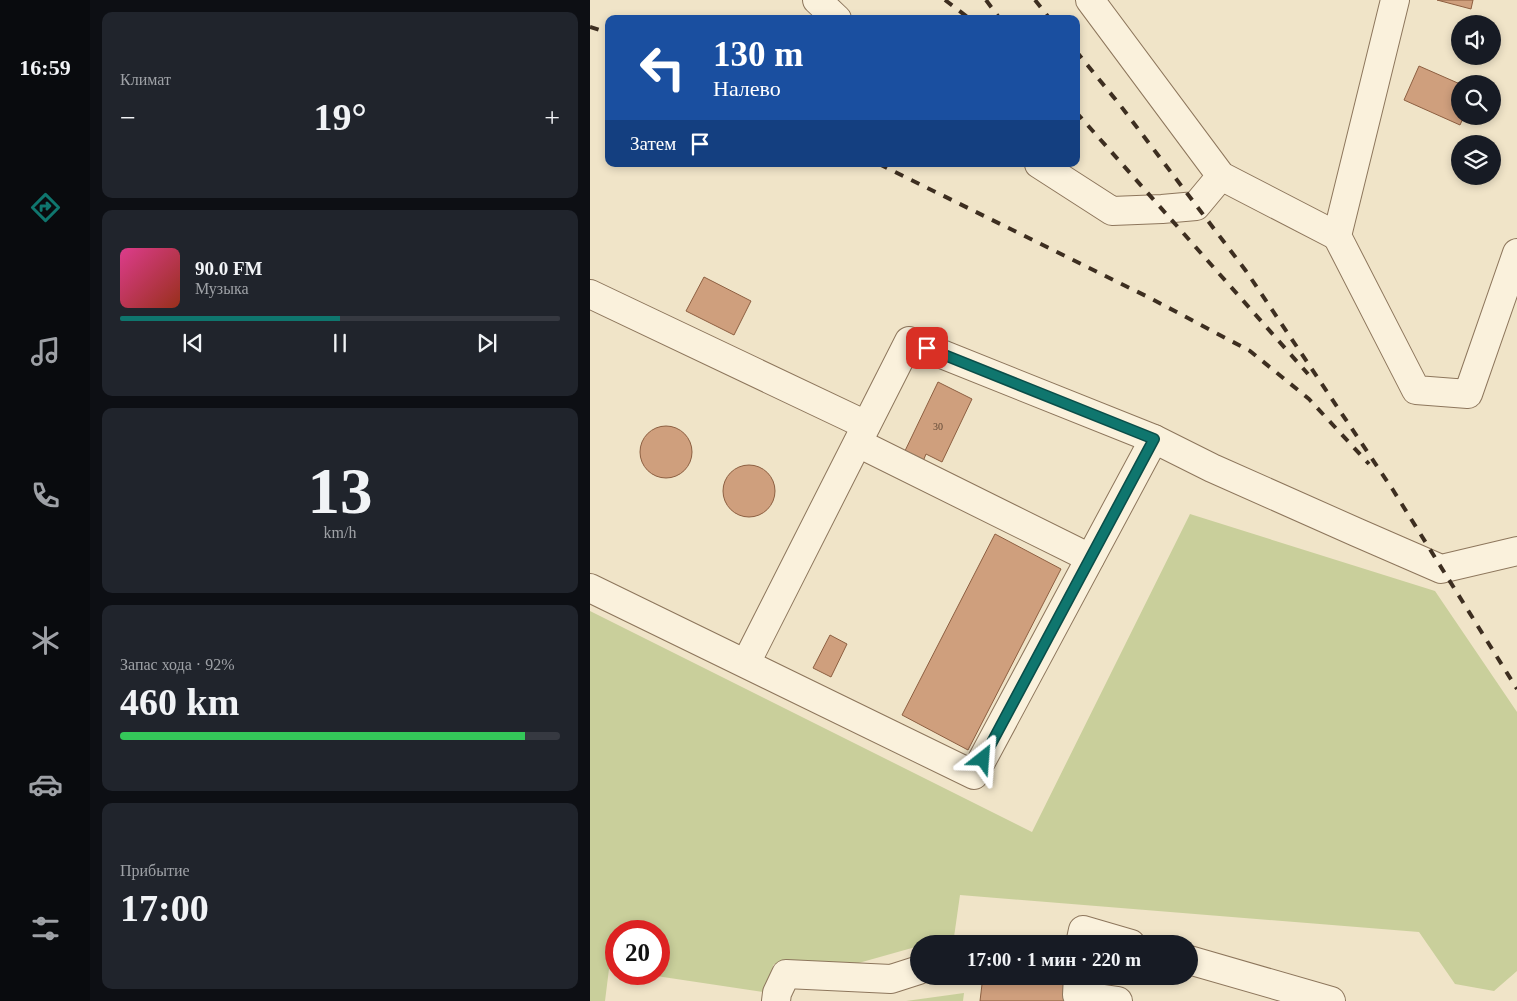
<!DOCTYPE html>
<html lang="ru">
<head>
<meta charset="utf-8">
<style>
	:root { --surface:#171b24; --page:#20242c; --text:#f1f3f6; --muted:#9ea1a6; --line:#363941; --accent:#0f766e }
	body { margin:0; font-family:"Times New Roman",serif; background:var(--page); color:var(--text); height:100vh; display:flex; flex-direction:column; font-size:19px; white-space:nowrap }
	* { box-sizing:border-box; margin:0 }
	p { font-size:16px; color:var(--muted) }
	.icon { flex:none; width:28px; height:28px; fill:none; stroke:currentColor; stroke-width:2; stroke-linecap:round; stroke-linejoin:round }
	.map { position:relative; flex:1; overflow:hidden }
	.panel { display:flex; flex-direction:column; gap:12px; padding:12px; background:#0d0f14; width:500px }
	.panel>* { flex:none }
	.banner { position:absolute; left:15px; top:15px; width:475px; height:152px; border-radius:10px; box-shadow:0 2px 8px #0003; background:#1a4fa0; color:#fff; overflow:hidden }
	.controls { position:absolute; left:861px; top:15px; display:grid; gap:10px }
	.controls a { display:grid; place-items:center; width:50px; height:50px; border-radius:50%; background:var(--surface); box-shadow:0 2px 8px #0003; font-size:25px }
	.speed { position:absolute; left:15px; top:920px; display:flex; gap:10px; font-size:25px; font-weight:700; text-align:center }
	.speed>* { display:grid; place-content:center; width:65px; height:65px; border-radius:50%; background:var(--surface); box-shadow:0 2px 8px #0003; line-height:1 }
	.speed .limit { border:8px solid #d22; background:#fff; color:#111 }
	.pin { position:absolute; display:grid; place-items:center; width:42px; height:42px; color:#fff; margin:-21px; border-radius:10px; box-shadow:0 2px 8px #0006 }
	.me { position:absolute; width:55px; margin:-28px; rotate:28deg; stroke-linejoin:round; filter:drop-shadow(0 0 4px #0008) }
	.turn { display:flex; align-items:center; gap:18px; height:105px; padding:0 25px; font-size:22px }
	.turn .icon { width:65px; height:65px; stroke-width:2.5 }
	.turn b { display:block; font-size:35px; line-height:42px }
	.then { display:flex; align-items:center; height:48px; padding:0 25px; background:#0003; gap:10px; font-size:19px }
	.big { font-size:38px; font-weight:700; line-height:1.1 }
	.panel .widget { flex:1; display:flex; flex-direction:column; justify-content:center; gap:8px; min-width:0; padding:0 18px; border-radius:10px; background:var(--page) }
	.panel .dial { align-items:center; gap:0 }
	.dial b { font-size:65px; line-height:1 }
	.song { display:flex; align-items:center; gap:15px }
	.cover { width:60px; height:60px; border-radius:8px; background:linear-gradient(135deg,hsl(330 70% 55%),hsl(10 70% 35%)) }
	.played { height:5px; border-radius:2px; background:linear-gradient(90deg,var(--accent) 50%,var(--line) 50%) }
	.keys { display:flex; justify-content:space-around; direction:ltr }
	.heat { display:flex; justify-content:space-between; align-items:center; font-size:28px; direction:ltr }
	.charge { height:8px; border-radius:4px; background:linear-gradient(90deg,#34c759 92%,var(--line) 0) }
	.trip { position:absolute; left:320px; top:935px; width:288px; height:50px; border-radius:25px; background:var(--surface); box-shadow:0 2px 8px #0003; font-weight:700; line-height:50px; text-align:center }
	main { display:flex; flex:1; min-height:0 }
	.tab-bar { display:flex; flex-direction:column; width:90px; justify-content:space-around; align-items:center; background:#090b0e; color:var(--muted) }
	.tab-bar .icon { width:35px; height:35px }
	.tab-bar .on { color:var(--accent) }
	.tab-bar b { font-size:22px; color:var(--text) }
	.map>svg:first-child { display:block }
	.green { fill:#c9cf9b }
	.building { fill:#cf9f7d; stroke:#8d5f41 }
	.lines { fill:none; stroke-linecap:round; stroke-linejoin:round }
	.minor-casing { stroke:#8d765c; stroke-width:30 }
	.minor { stroke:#faf1dc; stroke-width:28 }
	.rail { stroke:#3d2e20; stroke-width:4; stroke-dasharray:9 9; stroke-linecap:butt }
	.route-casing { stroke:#0a4d48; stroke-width:12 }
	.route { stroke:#0f766e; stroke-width:9 }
	.labels { text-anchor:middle; stroke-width:5; stroke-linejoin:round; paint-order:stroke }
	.number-label { font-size:10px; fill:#624a37 }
</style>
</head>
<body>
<main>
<nav class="tab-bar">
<b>16:59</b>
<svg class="icon on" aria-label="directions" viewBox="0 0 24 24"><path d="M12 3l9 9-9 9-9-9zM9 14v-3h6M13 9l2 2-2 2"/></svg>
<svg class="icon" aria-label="music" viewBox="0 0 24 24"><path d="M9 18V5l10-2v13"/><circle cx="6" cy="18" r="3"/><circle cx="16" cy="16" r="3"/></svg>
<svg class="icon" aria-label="phone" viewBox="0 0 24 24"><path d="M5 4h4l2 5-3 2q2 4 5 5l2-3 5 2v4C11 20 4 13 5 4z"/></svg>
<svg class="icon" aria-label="climate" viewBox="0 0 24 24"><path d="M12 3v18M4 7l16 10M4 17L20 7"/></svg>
<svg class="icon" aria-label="car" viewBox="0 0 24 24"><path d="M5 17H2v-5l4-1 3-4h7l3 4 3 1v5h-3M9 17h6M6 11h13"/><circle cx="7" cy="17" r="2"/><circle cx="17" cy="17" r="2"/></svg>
<svg class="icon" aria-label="filters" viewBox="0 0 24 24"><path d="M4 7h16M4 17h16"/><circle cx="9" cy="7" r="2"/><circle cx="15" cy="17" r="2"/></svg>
</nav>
<section class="panel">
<div class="widget"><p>Климат</p>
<div class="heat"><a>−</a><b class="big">19°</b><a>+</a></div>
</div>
<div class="widget">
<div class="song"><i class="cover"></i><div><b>90.0 FM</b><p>Музыка</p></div></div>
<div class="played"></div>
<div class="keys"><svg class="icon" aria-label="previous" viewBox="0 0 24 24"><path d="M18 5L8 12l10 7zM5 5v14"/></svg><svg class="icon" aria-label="pause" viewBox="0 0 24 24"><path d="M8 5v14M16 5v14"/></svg><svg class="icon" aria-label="next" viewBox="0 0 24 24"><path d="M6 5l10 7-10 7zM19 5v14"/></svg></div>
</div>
<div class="widget dial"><b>13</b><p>km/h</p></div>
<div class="widget"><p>Запас хода · 92%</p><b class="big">460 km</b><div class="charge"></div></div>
<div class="widget"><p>Прибытие</p><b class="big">17:00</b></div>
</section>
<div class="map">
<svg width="927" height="1001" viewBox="0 0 927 1001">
	<rect width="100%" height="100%" fill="#f0e4c8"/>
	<g class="green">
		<path d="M 600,514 L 845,591 L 927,712 L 927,971 L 904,991 L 865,984 L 829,932 L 370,895 L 364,937 L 338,944 L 329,944 L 329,946 L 265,964 L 184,964 L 173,992 L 53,974 L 69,974 L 69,931 L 26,931 L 26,970 L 19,969 L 15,1001 L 0,1001 L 0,611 L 442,832 Z"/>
		<path d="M 374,993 L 373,1001 L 316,1001 Z"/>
	</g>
	<g class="building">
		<path d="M 847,0 L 883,0 L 881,9 Z"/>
		<path d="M 829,66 L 870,84 L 870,116 L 874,116 L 870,125 L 814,100 Z"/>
		<path d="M 114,277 L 161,301 L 144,335 L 96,311 Z"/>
		<path d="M 348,382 L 382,399 L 352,462 L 336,454 L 332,464 L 313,455 Z"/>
		<circle cx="76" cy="452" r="26"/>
		<circle cx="159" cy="491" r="26"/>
		<path d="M 405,534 L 471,569 L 378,750 L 312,715 Z"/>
		<path d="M 240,635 L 257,644 L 241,677 L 223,668 Z"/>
		<path d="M 393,976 L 478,976 L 475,1001 L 390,1001 Z"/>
	</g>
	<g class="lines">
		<g class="minor-casing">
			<g id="minor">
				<path d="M 227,0 L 247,19"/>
				<path d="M 500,0 L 631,176 L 747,236"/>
				<path d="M 805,0 L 747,236 L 826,390 L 878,394 L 927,253"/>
				<path d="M 449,164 L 522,211 L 572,209 L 606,206 L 631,176"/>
				<path d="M 0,294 L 276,425"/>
				<path d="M 268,443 L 500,558"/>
				<path d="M 0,588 L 384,775 L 564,439"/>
				<path d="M 156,663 L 319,341 L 564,439 L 622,468 L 766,532 L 851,569 L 927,551"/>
				<path d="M 490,944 L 493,930 L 541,944"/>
				<path d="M 599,960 L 741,1001"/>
				<path d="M 488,976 L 487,995 L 528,1001"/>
				<path d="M 186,1001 L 187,993 L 196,974 L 301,979 L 329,970"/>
			</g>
		</g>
		<use href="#minor" class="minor"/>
		<g class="rail">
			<path d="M 355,0 L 380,19"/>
			<path d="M 396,0 L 410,19"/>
			<path d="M 445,0 L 460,19"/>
			<path d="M 0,27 L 19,33"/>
			<path d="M 486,51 L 530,105 L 656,271 L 803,490 L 927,689"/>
			<path d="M 486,112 L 718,374"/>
			<path d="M 289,164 L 562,299 L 660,351 L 719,399 L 779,464"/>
		</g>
	</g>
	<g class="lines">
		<g class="route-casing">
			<path id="route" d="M 337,348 L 564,439 L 393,759"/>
		</g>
		<use href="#route" class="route"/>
	</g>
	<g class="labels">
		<g class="number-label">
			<text x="348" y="430">30</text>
		</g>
	</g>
</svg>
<div class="controls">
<a><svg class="icon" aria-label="sound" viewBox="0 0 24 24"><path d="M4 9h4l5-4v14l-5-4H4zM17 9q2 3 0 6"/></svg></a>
<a><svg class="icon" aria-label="search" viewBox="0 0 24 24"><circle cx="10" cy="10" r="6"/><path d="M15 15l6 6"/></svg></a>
<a><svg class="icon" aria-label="layers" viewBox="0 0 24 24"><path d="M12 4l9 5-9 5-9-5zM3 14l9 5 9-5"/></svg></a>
</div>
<div class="speed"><div class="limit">20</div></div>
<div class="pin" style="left:337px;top:348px;background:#d93025"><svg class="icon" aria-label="arrive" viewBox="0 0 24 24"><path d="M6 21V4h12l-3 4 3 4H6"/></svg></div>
<svg class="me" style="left:393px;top:759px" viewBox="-20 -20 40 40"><path d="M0-17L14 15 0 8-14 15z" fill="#0f766e" stroke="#fff" stroke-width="4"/></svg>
<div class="trip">17:00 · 1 мин · 220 m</div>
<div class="banner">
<div class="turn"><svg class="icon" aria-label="left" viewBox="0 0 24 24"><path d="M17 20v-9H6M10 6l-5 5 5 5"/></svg><div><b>130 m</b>Налево</div></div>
<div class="then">Затем<svg class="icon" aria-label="arrive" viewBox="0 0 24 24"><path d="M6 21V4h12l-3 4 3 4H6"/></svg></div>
</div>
</div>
</main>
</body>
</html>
